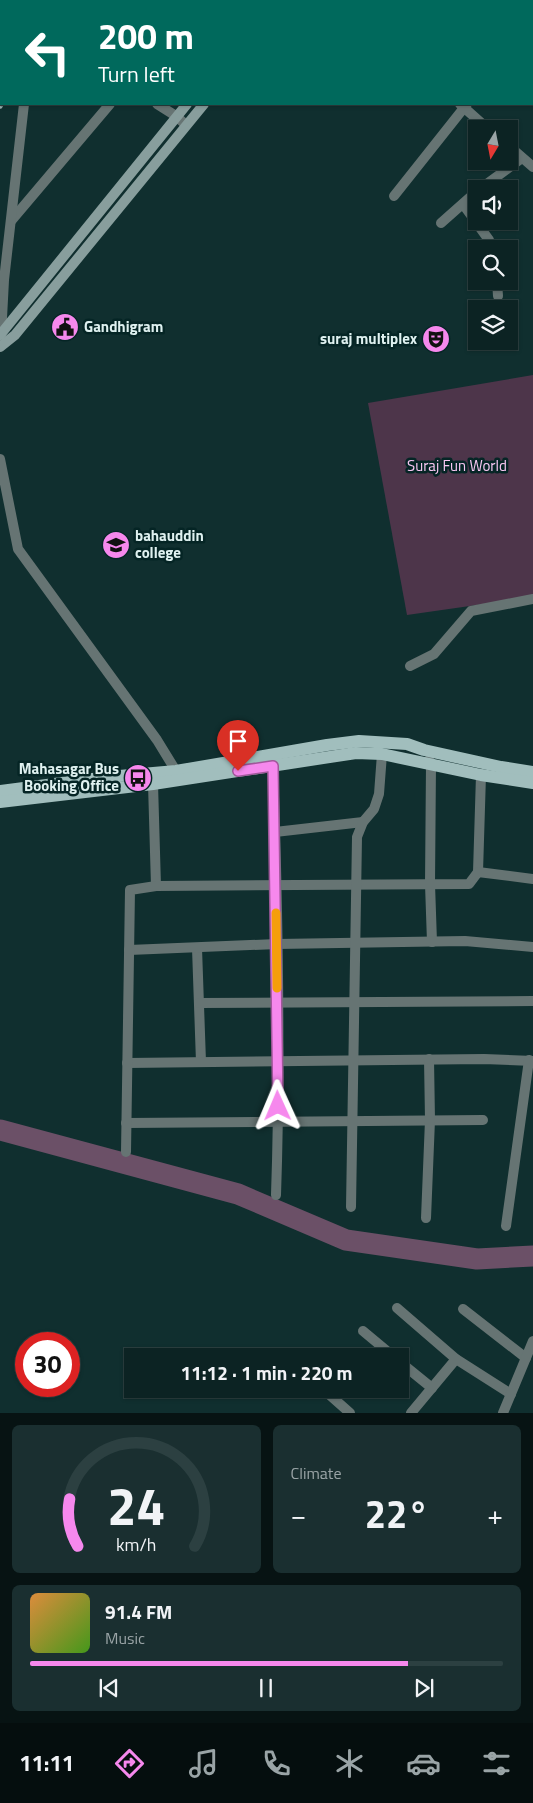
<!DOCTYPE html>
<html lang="en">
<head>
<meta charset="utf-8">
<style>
	:root { --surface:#0c2323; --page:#1a2f30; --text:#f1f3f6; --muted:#9aa4a6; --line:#2c4041; --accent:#f688ed }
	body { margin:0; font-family:"Titillium Web",sans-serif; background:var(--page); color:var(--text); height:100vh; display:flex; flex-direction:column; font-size:19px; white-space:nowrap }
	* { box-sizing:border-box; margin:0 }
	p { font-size:16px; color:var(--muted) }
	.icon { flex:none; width:28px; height:28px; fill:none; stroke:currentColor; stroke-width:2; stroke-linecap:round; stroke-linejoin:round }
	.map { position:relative; height:1413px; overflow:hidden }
	.drawer { display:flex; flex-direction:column; gap:12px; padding:12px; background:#071313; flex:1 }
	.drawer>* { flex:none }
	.guide { position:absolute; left:0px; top:0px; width:534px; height:105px; box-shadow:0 1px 4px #0004,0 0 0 1px var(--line); background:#00695c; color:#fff; overflow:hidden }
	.needle { width:32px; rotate:190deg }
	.fabs { position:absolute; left:468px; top:120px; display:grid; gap:10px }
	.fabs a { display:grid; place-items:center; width:50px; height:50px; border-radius:0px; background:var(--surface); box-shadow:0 1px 4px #0004,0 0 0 1px var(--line); font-size:25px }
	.speed { position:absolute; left:15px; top:1332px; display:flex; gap:10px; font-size:25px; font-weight:700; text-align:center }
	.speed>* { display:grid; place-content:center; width:65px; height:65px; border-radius:50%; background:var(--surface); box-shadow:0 1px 4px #0004,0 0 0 1px var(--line); line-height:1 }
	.speed .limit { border:8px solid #d22; background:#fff; color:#111 }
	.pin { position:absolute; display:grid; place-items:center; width:42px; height:42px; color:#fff; margin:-51px -21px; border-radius:50% 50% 50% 0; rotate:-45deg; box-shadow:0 0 5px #0007 }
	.pin .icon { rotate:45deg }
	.me { position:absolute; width:55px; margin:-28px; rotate:359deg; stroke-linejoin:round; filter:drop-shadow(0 0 4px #0008) }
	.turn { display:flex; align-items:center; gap:18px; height:105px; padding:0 15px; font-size:22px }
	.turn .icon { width:65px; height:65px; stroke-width:2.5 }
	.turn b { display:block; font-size:35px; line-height:42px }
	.big { font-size:38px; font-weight:700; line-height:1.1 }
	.drawer .tile { flex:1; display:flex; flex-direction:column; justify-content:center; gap:8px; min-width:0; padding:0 18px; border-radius:8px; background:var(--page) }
	.drawer .dial { align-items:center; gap:0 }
	.dial svg { height:130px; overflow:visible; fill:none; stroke:var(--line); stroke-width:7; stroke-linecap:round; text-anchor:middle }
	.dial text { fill:var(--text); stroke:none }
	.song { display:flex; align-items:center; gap:15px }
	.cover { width:60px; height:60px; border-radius:8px; background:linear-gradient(135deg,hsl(30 70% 55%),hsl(100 70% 35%)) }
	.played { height:5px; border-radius:2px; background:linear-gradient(90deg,var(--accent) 80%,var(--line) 80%) }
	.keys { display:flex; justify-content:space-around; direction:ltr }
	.heat { display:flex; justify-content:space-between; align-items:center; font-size:28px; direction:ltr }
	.drawer .tiles { flex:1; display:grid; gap:12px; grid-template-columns:1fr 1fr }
	.tile:last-child { grid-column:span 2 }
	.trip { position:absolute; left:124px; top:1348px; width:285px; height:50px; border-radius:0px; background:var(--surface); box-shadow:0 1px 4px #0004,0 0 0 1px var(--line); font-weight:700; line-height:50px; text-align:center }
	.tabs { display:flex; height:80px; justify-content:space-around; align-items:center; background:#050e0e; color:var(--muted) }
	.tabs .icon { width:35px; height:35px }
	.tabs .active { color:var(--accent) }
	.tabs b { font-size:22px; color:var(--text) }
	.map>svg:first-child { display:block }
	.green { fill:#4d354a }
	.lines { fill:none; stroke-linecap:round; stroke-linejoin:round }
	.river { stroke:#6b5067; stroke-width:21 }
	.minor { stroke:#667473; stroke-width:10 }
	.secondary { stroke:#889e9d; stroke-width:10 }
	.primary { stroke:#a1bebd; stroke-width:12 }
	.rail-casing { stroke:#9bb1b1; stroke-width:5.5 }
	.rail { stroke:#052525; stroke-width:4; stroke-dasharray:11; stroke-linecap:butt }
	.route-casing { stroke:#a0589a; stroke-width:12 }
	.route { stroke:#f688ed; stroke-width:9 }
	.slow { stroke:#f59e0b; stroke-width:9 }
	.labels { text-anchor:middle; stroke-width:5; stroke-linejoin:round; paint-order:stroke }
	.poi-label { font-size:15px; font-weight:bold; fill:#dff1f0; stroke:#052525; text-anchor:start }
	.park-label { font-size:15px; fill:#fac8f4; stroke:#052525 }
</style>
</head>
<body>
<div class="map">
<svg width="533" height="1413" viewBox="0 0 533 1413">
	<rect width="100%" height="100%" fill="#102f2f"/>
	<path class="green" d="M 533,375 L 533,597 L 407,615 L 368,403 Z"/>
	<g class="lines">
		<path class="river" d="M 0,1130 L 238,1194 L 346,1240 L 477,1259 L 533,1256"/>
		<g class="minor">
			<path d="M 337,0 L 339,1"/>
			<path d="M 43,1 L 43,0"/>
			<path d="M 147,1 L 147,0"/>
			<path d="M 212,1 L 213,0"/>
			<path d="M 424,1 L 425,0"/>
			<path d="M 532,26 L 533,25"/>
			<path d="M 157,104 L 176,116 L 186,125"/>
			<path d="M 460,104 L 488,129"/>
			<path d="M 509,146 L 533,167"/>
			<path d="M 480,189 L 522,158"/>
			<path d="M 394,196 L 467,104"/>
			<path d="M 463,204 L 489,240 L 492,249"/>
			<path d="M 11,221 L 110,104"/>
			<path d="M 441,223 L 476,192"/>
			<path d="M 497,281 L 498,296"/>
			<path d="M 1,337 L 4,280 L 24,104"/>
			<path d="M 0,459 L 18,549 L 157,740 L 176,771"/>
			<path d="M 410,666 L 434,654 L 471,611 L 533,599"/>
			<path d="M 429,760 L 431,764 L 430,884 L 432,942"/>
			<path d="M 273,766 C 278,909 281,1052 276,1195"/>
			<path d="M 153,784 L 156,886"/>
			<path d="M 275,832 L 363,822"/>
			<path d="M 478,872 L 481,775"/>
			<path d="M 197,948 L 201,1062"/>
			<path d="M 129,950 L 277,944 L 465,941 L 533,947"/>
			<path d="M 199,1003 L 533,1001"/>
			<path d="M 127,1063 L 484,1059 L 533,1061"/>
			<path d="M 126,1123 L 483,1120"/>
			<path d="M 126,1152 L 130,890 L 156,886 L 469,884 L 478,872 L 533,879"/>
			<path d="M 351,1207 L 357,837 L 363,822 L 374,809 L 379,794 L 382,754"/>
			<path d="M 426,1218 L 430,1120 L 429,1059"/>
			<path d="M 506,1226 L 529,1060"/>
			<path d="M 397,1308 L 456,1359 L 511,1394"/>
			<path d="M 463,1309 L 526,1358"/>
			<path d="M 363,1331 L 393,1356"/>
			<path d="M 400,1362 L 432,1388"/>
			<path d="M 323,1389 L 350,1413"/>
			<path d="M 411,1413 L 456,1359"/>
			<path d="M 503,1413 L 533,1341"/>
		</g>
		<g class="secondary">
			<path d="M 275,1 L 276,0"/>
			<path d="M 290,1 L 291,0"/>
			<path d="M 0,335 L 187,104"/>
			<path d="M 0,347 L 15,335 L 204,104"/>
		</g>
		<g class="primary">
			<path d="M 0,791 L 108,777 L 176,771 L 327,745 L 359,741 L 407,744 L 424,750 L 501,767 L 533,772"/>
			<path d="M 0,802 L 153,784 L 356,753 L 382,754 L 481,775 L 533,783"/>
		</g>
		<g class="rail-casing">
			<g id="rail">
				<path d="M 20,1 L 20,0"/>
				<path d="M 0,106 L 1,100"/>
			</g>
		</g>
		<use href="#rail" class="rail"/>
	</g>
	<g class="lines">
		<g class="route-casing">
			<path id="route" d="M 238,771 L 273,766 L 278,1106"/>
		</g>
		<use href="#route" class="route"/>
		<path class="slow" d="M 276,913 L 277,988"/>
	</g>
	<defs>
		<g id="civic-disc" transform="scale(1.4375)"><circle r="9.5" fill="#f688ed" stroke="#052525"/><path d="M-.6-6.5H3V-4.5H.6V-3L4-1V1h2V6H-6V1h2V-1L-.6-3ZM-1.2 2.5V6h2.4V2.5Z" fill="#111"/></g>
		<g id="theatre-disc" transform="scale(1.4375)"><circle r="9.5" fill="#f688ed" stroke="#052525"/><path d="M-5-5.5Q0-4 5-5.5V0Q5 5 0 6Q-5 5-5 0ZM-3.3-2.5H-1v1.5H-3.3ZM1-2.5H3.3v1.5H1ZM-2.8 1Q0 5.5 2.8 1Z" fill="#111"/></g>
		<g id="university-disc" transform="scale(1.4375)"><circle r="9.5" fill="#f688ed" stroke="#052525"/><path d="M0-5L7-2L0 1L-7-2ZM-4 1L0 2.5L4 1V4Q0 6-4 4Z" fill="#111"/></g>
		<g id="bus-disc" transform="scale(1.4375)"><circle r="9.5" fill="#f688ed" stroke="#052525"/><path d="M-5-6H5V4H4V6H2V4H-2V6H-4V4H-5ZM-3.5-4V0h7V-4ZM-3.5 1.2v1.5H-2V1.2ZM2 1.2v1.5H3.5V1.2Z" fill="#111"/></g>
	</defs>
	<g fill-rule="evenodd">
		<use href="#civic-disc" x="65" y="327"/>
		<use href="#theatre-disc" x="436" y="339"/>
		<use href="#university-disc" x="116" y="545"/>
		<use href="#bus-disc" x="138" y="778"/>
	</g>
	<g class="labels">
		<g class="poi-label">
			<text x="84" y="332">Gandhigram</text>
			<text x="417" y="344" text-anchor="end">suraj multiplex</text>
			<text x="135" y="541">bahauddin<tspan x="135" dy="17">college</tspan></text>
			<text x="119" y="774" text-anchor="end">Mahasagar Bus<tspan x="119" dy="17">Booking Office</tspan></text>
		</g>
		<g class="park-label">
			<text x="457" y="471">Suraj Fun World</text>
		</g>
	</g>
</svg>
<div class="fabs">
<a><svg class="needle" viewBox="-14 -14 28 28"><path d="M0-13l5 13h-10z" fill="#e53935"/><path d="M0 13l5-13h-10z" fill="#9aa4a6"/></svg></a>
<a><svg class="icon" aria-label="sound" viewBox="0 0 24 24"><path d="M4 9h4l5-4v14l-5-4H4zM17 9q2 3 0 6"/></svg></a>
<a><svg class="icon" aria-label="search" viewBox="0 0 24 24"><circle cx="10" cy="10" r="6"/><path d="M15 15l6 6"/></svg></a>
<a><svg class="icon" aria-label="layers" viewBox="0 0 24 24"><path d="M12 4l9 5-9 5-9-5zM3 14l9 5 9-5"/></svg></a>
</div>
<div class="speed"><div class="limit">30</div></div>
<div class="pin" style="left:238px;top:771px;background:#d93025"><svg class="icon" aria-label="arrive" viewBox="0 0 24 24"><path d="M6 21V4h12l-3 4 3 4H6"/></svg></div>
<svg class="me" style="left:278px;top:1106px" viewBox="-20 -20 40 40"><path d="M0-17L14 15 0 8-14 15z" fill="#f688ed" stroke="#fff" stroke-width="4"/></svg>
<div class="trip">11:12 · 1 min · 220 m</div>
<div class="guide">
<div class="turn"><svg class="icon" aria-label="left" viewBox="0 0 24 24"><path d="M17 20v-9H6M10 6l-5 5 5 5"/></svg><div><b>200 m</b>Turn left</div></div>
</div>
</div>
<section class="drawer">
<div class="tiles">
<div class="tile dial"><svg viewBox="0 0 100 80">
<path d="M14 69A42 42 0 1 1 86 69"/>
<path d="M14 69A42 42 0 0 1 9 40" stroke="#f688ed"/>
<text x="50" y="56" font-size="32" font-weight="700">24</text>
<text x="50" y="72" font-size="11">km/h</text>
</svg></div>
<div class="tile"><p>Climate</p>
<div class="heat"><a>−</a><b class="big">22°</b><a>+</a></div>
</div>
<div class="tile">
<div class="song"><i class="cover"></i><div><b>91.4 FM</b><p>Music</p></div></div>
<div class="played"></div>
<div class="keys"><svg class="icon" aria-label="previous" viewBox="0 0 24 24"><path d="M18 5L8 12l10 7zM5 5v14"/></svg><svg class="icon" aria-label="pause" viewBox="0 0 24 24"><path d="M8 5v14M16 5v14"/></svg><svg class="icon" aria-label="next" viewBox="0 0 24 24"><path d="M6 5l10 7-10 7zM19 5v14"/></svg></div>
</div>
</div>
</section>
<nav class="tabs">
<b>11:11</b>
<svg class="icon active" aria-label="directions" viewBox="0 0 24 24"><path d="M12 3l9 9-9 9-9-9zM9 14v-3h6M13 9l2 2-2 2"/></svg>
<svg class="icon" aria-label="music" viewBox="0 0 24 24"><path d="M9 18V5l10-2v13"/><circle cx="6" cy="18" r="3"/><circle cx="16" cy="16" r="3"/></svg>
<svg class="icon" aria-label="phone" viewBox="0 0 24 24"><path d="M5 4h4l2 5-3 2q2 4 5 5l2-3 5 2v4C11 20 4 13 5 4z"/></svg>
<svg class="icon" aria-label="climate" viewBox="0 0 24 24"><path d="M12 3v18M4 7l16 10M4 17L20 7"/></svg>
<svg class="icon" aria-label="car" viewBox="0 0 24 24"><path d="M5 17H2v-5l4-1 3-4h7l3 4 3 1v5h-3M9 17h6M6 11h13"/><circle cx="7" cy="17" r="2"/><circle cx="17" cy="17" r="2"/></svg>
<svg class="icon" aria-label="filters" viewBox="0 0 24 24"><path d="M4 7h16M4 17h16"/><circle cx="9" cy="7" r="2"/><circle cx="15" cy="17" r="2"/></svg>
</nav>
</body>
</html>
